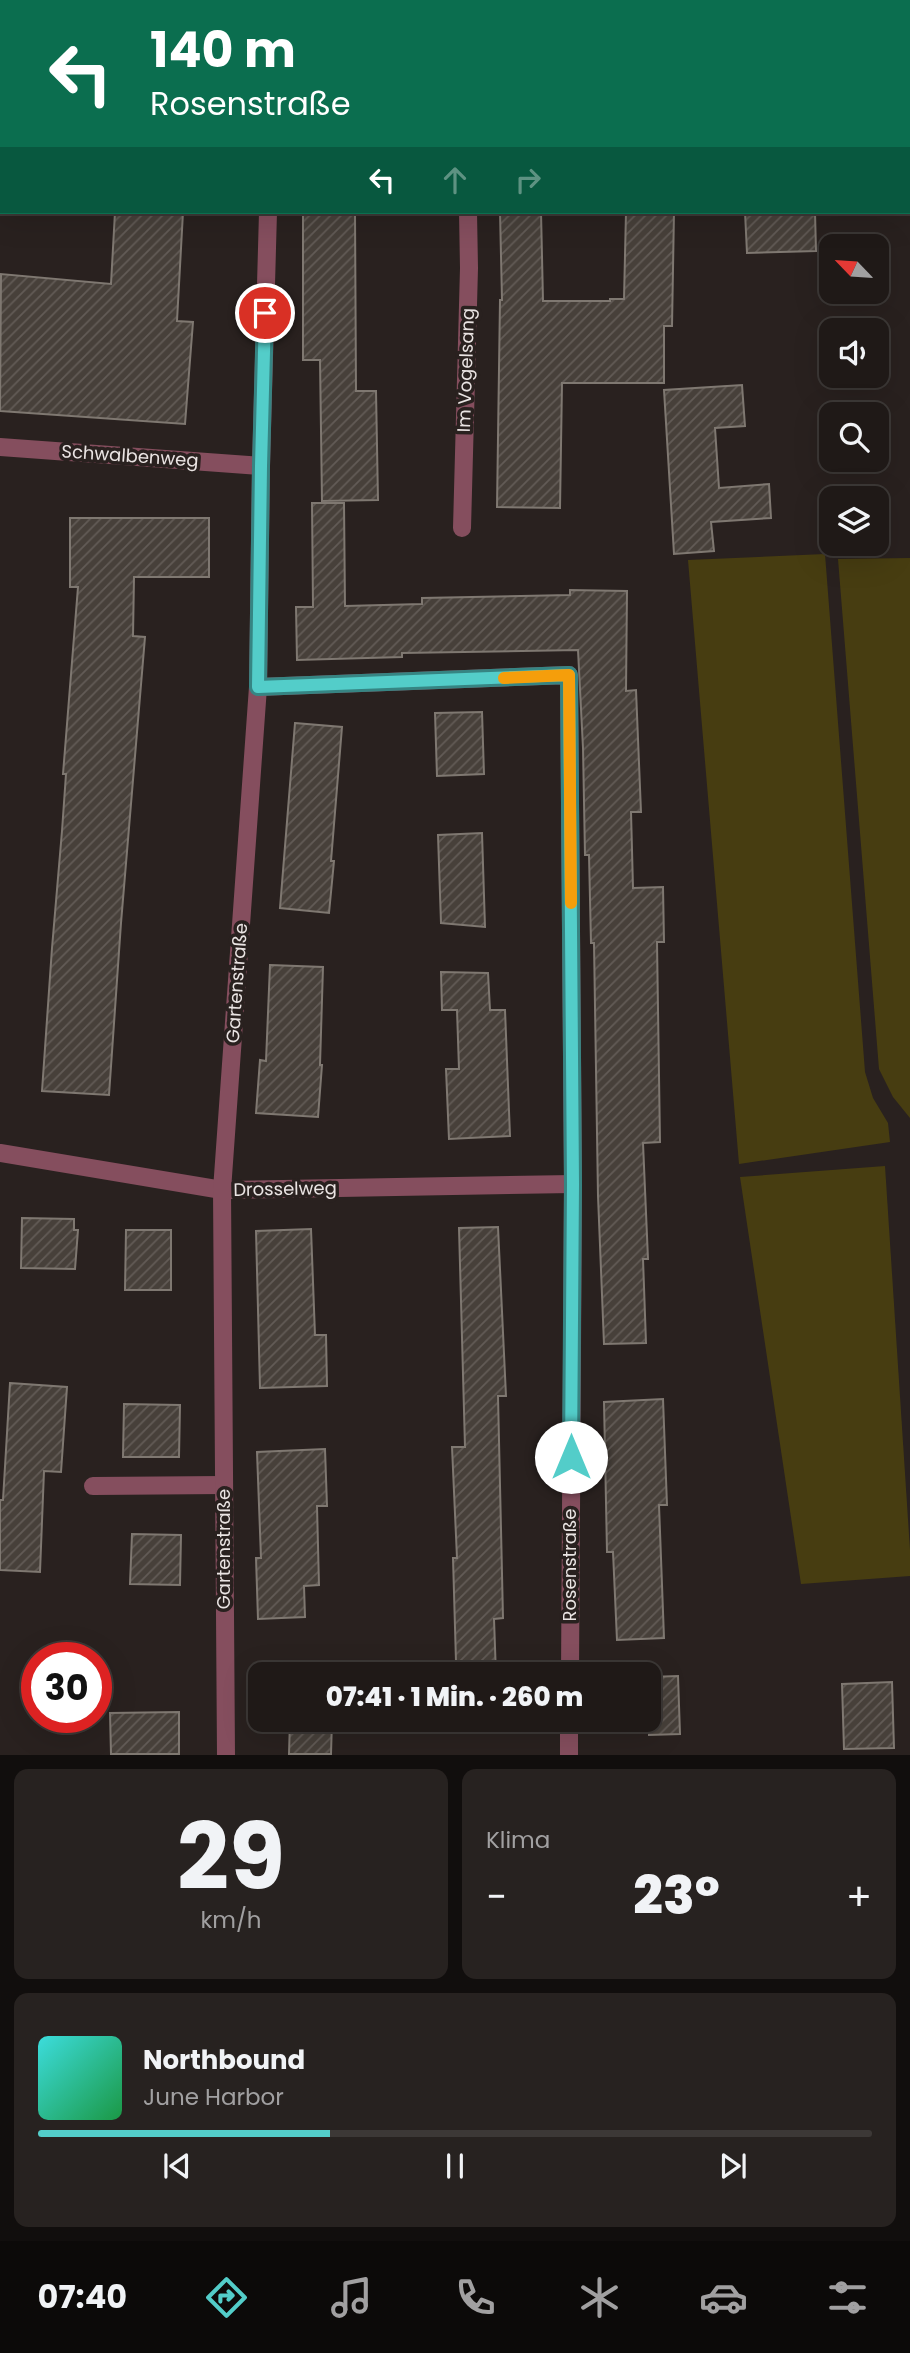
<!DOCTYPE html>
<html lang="de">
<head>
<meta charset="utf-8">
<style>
	:root { --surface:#1f1917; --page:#272220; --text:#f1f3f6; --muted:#a1a0a1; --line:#3c3836; --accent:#53cdc9 }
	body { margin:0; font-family:Poppins,sans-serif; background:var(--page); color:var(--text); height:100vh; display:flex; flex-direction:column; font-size:26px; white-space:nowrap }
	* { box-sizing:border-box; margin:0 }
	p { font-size:23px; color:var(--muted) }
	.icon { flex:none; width:38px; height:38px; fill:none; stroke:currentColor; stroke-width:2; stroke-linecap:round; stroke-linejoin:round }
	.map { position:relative; height:1755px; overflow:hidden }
	.panel { display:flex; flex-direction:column; gap:14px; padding:14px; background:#110e0d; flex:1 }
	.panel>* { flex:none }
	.hud { position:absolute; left:0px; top:0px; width:910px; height:214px; box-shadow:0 7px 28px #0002,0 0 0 2px var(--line); background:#0b6e4f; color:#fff; overflow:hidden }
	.needle { width:46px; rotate:295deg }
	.fabs { position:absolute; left:819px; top:234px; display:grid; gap:14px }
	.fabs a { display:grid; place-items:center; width:70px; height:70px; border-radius:14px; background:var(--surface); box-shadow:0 7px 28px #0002,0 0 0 2px var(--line); font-size:35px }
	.speed { position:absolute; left:21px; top:1642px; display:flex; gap:14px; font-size:35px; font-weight:700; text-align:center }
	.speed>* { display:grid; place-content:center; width:91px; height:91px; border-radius:50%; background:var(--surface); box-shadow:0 7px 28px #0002,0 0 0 2px var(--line); line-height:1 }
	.speed .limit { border:10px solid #d22; background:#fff; color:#111 }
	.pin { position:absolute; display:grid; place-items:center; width:60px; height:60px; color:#fff; margin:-30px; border:4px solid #fff; border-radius:50%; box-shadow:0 2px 7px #0007 }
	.me { position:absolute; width:77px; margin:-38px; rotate:0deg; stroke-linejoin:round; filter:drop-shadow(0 0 5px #0008) }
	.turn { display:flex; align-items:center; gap:24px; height:147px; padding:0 35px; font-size:32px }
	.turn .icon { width:91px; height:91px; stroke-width:2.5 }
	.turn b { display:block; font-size:49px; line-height:60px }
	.lanes { display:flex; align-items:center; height:66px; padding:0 35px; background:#0003; justify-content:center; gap:35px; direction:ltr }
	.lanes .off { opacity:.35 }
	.big { font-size:52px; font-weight:800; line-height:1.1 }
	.panel .tile { flex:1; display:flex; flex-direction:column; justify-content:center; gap:10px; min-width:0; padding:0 24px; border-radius:14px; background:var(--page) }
	.panel .dial { align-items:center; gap:0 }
	.dial b { font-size:91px; line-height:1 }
	.song { display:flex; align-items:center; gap:21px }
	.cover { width:84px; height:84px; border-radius:10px; background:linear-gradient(135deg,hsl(180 70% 55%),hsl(140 70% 35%)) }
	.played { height:7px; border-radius:4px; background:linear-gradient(90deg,var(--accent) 35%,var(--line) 35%) }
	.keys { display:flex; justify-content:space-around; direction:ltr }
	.heat { display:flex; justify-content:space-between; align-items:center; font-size:38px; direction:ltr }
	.panel .tiles { flex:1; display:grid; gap:14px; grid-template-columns:1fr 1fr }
	.tile:last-child { grid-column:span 2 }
	.trip { position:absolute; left:248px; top:1662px; width:413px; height:70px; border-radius:14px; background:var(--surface); box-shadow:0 7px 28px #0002,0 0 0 2px var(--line); font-weight:800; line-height:70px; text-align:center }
	.menu { display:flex; height:112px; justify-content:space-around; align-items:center; background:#0c0a09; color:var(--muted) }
	.menu .icon { width:49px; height:49px }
	.menu .current { color:var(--accent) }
	.menu b { font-size:32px; color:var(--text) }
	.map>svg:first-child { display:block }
	.green { fill:#473d11 }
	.building { fill:url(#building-hatch); stroke:#7f7871; stroke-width:2 }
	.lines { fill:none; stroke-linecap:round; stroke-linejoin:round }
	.lane { stroke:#854e5e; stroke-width:18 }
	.street { stroke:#854e5e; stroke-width:18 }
	.route-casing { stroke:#368583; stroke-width:18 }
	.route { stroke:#53cdc9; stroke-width:12 }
	.slow { stroke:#f59e0b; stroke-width:12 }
	.labels { text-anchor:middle; stroke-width:7; stroke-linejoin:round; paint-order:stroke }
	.street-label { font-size:18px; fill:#eae4e3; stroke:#29211f }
</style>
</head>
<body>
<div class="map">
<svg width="910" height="1755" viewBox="0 0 910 1755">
	<defs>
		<pattern id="building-hatch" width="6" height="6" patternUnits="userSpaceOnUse" patternTransform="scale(1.75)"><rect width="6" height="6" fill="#47403a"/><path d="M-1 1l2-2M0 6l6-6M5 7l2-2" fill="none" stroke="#625b56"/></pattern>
	</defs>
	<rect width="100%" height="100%" fill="#29211f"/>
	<g class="green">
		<path d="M 825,554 L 865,1072 L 873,1098 L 888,1123 L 890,1142 L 739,1164 L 688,560 Z"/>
		<path d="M 910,558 L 910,1118 L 893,1097 L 879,1069 L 838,559 Z"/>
		<path d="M 885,1166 L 910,1550 L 910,1576 L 801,1584 L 740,1177 Z"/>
	</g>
	<g class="building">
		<path d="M 115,212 L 183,212 L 177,321 L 193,322 L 185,424 L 0,411 L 1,274 L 111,284 Z"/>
		<path d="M 303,212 L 355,212 L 356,391 L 376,391 L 378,500 L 322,501 L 320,360 L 303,360 Z"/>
		<path d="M 500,212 L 541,212 L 543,301 L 610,301 L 610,299 L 624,299 L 626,212 L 674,212 L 672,326 L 664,326 L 664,383 L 562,383 L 560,508 L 497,507 L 500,300 L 502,300 Z"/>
		<path d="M 745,212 L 815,212 L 816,251 L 747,253 Z"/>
		<path d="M 742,385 L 745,426 L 715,428 L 719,488 L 769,484 L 771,518 L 711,522 L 714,551 L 674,554 L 664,390 Z"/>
		<path d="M 312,503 L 344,503 L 345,606 L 422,604 L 422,598 L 570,595 L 570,590 L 627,591 L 626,691 L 636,690 L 641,812 L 631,812 L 633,888 L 663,887 L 664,942 L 657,942 L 660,1142 L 643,1143 L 648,1259 L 643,1259 L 646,1343 L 604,1344 L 598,1196 L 594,943 L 591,943 L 589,855 L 585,855 L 583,748 L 578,650 L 402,653 L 402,657 L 297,660 L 296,607 L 313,607 Z"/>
		<path d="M 70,518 L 209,518 L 209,577 L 134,577 L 133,636 L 145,637 L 121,923 L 109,1095 L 42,1091 L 52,948 L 62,831 L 66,774 L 63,774 L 78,587 L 70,587 Z"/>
		<path d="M 482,712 L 484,774 L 437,776 L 435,713 Z"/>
		<path d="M 295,723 L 342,727 L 331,861 L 334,861 L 329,913 L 280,908 Z"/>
		<path d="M 482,833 L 485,927 L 441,923 L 438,835 Z"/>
		<path d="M 270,965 L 323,967 L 320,1065 L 322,1065 L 318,1117 L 256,1113 L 260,1060 L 266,1061 Z"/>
		<path d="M 441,972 L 488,973 L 490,1010 L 505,1010 L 510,1136 L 449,1139 L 446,1069 L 459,1069 L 457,1010 L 442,1010 Z"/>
		<path d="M 22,1218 L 74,1219 L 74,1230 L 78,1230 L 75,1269 L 21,1268 Z"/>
		<path d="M 498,1227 L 506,1396 L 498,1396 L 503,1618 L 494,1619 L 496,1675 L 445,1675 L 444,1662 L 456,1662 L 453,1558 L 457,1558 L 452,1447 L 465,1447 L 459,1228 Z"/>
		<path d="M 311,1229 L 315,1335 L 326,1335 L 327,1386 L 260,1388 L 256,1231 Z"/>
		<path d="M 126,1230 L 171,1230 L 171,1290 L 125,1290 Z"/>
		<path d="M 10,1383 L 67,1387 L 61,1472 L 44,1471 L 40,1572 L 0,1570 L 0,1500 L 3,1500 Z"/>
		<path d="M 663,1399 L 667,1505 L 659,1505 L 664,1638 L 617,1640 L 613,1552 L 607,1552 L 604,1402 Z"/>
		<path d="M 124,1404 L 180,1405 L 179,1457 L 123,1457 Z"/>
		<path d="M 325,1449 L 327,1506 L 317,1506 L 319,1585 L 304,1586 L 305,1617 L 258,1619 L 256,1558 L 261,1558 L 257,1452 Z"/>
		<path d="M 132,1534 L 181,1535 L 180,1585 L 130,1584 Z"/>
		<path d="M 291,1664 L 332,1664 L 332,1675 L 290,1675 Z"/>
		<path d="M 678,1676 L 680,1734 L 649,1735 L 649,1677 Z"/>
		<path d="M 892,1682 L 894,1748 L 844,1749 L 842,1684 Z"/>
		<path d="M 179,1712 L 179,1754 L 111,1754 L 110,1713 Z"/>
		<path d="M 290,1720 L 332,1720 L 331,1754 L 289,1754 Z"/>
		<path d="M 446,1720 L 498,1720 L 498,1725 L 446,1727 Z"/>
	</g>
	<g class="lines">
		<path class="lane" d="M 93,1486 L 224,1485"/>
		<g class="street">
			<path d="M 273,0 L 273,2"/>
			<path d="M 896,0 L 896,2"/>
			<path d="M 908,126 L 910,147"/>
			<path d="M 0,447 L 261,466"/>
			<path d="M 462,528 L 469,268 L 468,212"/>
			<path d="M 258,687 L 569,675 L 573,1184 L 570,1675"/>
			<path d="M 0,1153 L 222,1190 L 573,1184"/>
			<path d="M 226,1755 L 222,1190 L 258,687 L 261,466 L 268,212"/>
			<path d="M 569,1755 L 569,1720"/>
		</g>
	</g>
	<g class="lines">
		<g class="route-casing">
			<path id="route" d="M 265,313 L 261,466 L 258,687 L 569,675 L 573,1184 L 571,1457"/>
		</g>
		<use href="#route" class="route"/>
		<path class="slow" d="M 504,678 L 569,675 L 571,903"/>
	</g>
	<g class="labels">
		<g class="street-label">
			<text transform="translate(466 370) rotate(-88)" y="6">Im Vogelsang</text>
			<text transform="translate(130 456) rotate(4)" y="6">Schwalbenweg</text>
			<text transform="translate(237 983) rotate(-86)" y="6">Gartenstraße</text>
			<text transform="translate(285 1189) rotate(-1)" y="6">Drosselweg</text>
			<text transform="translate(224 1549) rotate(-90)" y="6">Gartenstraße</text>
			<text transform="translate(570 1565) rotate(-90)" y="6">Rosenstraße</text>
		</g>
	</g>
</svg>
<div class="fabs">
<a><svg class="needle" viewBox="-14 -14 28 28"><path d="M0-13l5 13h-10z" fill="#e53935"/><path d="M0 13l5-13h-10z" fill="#a1a0a1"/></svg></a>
<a><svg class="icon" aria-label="sound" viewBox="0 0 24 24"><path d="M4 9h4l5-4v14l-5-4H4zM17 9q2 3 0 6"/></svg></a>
<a><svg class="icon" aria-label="search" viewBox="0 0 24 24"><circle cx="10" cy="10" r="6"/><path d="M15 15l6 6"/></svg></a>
<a><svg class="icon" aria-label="layers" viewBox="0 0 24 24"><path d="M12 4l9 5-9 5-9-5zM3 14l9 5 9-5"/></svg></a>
</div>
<div class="speed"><div class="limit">30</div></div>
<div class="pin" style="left:265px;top:313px;background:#d93025"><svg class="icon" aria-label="arrive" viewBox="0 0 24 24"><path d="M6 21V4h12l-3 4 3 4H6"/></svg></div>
<svg class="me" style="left:571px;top:1457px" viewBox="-20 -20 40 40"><circle r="19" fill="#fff"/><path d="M0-13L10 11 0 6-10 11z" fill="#53cdc9"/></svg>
<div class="trip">07:41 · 1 Min. · 260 m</div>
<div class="hud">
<div class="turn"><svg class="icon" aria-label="left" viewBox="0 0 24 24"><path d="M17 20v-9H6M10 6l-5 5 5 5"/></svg><div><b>140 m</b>Rosenstraße</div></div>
<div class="lanes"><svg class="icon" aria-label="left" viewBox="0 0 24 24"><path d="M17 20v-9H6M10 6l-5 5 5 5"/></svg><svg class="icon off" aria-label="ahead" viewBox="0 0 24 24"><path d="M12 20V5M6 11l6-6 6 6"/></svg><svg class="icon off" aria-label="right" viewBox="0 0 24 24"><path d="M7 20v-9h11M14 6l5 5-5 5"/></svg></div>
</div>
</div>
<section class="panel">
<div class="tiles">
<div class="tile dial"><b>29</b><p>km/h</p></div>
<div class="tile"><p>Klima</p>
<div class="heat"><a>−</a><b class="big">23°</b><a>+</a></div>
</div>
<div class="tile">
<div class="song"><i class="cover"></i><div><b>Northbound</b><p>June Harbor</p></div></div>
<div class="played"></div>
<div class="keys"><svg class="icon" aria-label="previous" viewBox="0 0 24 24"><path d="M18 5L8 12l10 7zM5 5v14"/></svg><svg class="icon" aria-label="pause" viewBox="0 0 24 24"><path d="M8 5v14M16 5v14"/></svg><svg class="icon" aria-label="next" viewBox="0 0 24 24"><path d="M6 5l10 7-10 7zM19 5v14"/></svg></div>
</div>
</div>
</section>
<nav class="menu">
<b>07:40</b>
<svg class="icon current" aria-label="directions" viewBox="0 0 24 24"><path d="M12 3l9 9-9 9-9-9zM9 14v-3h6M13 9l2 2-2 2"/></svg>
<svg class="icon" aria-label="music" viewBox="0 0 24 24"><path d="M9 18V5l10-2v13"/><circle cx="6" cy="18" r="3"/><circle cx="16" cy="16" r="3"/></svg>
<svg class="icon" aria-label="phone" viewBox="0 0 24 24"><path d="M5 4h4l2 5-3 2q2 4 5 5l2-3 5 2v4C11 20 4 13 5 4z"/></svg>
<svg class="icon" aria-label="climate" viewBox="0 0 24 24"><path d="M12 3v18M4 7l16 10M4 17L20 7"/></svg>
<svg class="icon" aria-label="car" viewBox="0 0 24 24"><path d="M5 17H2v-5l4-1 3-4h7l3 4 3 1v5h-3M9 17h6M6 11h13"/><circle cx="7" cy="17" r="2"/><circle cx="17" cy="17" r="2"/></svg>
<svg class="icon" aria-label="filters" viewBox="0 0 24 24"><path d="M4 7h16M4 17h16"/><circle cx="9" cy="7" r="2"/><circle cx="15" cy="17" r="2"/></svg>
</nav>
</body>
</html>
